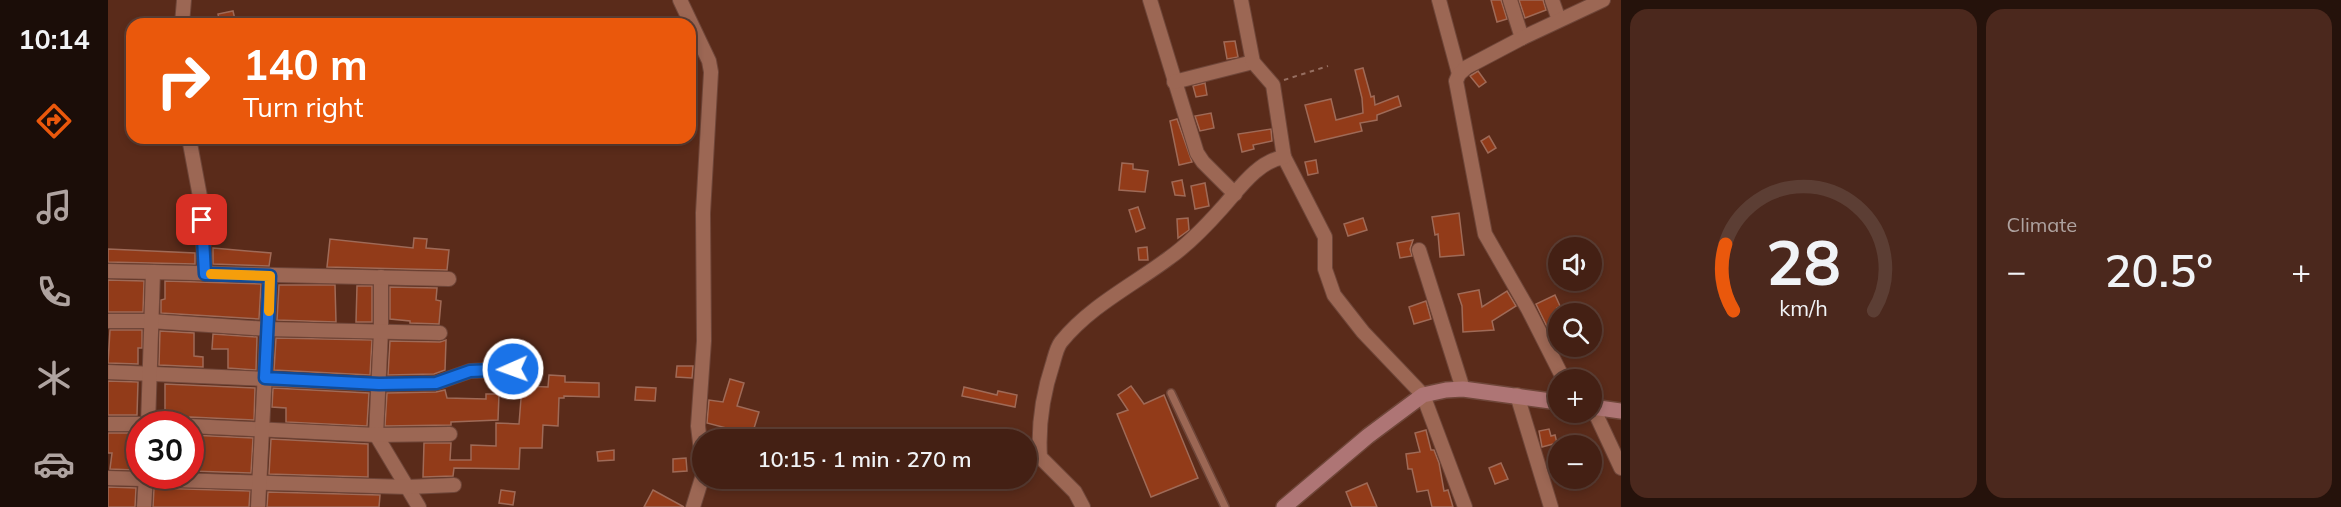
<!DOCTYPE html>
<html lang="en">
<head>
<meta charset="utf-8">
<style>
	:root { --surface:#442014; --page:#4b281d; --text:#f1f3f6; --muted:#afa3a0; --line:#5c3e34; --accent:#ea580c }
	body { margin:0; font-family:Mulish,sans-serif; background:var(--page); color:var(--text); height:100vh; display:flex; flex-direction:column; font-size:22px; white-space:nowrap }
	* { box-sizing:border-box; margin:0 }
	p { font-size:20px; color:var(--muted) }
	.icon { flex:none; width:33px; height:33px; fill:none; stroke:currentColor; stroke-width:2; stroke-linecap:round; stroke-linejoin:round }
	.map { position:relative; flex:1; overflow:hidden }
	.drawer { display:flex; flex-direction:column; gap:9px; padding:9px; background:#25120b; width:720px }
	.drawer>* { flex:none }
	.guide { position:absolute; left:18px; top:18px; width:570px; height:126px; border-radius:18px; box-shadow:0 3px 9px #0003,0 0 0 2px var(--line); background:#ea580c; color:#fff; overflow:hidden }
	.buttons { position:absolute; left:1440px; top:237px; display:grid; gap:12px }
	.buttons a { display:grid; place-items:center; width:54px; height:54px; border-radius:50%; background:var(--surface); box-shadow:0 3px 9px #0003,0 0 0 2px var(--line); font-size:30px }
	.speed { position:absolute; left:18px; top:411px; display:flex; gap:12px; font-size:30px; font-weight:700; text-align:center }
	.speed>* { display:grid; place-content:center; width:78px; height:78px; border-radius:50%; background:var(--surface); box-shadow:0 3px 9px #0003,0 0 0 2px var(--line); line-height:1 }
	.speed .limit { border:9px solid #d22; background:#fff; color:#111 }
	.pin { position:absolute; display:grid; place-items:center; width:51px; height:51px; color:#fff; margin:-26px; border-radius:12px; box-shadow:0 3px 9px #0006 }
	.me { position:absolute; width:66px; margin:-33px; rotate:268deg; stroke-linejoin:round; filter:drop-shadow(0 0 4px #0008) }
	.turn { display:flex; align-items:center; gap:21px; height:126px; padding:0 18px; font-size:27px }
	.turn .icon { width:78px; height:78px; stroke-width:2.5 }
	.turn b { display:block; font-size:42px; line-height:51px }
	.big { font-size:45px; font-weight:600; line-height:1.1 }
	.drawer .tile { flex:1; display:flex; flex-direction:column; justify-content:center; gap:9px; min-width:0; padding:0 21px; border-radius:18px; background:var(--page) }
	.drawer .dial { align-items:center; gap:0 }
	.dial svg { height:156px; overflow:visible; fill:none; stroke:var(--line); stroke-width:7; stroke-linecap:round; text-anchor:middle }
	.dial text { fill:var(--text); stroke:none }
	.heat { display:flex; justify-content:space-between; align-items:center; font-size:33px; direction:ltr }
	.drawer .tiles { flex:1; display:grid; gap:9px; grid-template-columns:repeat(2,1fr) }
	.trip { position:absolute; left:584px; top:429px; width:345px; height:60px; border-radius:30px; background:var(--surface); box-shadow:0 3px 9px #0003,0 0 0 2px var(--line); font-weight:600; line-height:60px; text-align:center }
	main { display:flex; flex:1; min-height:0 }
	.menu { display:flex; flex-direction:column; width:108px; justify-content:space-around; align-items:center; background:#1b0d08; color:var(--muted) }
	.menu .icon { width:42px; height:42px }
	.menu .on { color:var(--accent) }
	.menu b { font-size:27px; color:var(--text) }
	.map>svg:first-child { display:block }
	.building { fill:#923b19; stroke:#9f6a57; stroke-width:1.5 }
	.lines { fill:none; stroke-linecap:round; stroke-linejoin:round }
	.lane-casing { stroke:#6f4639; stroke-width:10 }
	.street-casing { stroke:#6f4639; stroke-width:16 }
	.secondary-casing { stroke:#6f4639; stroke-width:18 }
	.path { stroke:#966e60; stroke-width:2; stroke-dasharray:4.5 4.5; stroke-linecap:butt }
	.lane { stroke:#9c6754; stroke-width:7 }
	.street { stroke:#9c6754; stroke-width:14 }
	.secondary { stroke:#ae7575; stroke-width:15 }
	.route-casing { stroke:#114b97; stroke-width:15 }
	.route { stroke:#1a73e8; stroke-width:10 }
	.slow { stroke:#f59e0b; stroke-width:10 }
</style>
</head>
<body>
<main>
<nav class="menu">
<b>10:14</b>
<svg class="icon on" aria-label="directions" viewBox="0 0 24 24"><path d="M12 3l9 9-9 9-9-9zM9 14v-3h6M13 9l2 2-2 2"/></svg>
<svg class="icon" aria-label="music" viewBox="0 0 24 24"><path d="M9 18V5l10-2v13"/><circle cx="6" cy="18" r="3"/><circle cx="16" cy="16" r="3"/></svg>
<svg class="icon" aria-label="phone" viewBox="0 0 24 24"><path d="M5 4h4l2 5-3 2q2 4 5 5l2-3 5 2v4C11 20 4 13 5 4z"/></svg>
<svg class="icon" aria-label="climate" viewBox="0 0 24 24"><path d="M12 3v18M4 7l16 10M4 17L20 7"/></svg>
<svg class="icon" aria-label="car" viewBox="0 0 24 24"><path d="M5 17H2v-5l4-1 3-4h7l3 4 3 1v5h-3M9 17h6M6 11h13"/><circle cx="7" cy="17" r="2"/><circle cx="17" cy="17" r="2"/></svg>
</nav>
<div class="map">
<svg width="1513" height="507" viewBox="0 0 1513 507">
	<rect width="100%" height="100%" fill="#5a2b1a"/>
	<g class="building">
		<path d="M 1383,0 L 1393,0 L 1399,19 L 1389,22 Z"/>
		<path d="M 1411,0 L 1435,0 L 1438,10 L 1417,18 Z"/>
		<path d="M 125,11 L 128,24 L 112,24 L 110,14 Z"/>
		<path d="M 1127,41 L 1130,57 L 1119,59 L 1116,42 Z"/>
		<path d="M 1255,68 L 1263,97 L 1266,96 L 1267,105 L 1290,96 L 1293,106 L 1269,115 L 1269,120 L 1252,123 L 1254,131 L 1207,142 L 1197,105 L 1223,99 L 1228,120 L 1255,113 L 1254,98 L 1247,70 Z"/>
		<path d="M 1370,71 L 1378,82 L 1371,87 L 1362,76 Z"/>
		<path d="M 1097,83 L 1099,95 L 1088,97 L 1085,86 Z"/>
		<path d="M 1103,113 L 1106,128 L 1092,131 L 1087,116 Z"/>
		<path d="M 1069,119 L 1084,162 L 1071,165 L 1062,121 Z"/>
		<path d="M 1163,129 L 1164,141 L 1145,145 L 1146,149 L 1134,152 L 1130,134 Z"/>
		<path d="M 1381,136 L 1388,148 L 1380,153 L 1373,141 Z"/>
		<path d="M 1208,160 L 1210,173 L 1200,175 L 1197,162 Z"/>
		<path d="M 1014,163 L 1025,164 L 1025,169 L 1040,171 L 1037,192 L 1011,190 Z"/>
		<path d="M 1074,180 L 1077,196 L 1067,195 L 1064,182 Z"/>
		<path d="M 1097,183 L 1101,206 L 1087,209 L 1083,186 Z"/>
		<path d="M 1030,207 L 1037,228 L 1028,232 L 1021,210 Z"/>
		<path d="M 1351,213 L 1356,255 L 1332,257 L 1330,234 L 1327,235 L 1324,217 Z"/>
		<path d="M 1080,218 L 1081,230 L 1070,238 L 1069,219 Z"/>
		<path d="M 1255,218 L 1259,230 L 1240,236 L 1236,224 Z"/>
		<path d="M 306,238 L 319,239 L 318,248 L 341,250 L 339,270 L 219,267 L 222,239 L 305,248 Z"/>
		<path d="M 1305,240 L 1302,249 L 1304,256 L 1292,258 L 1289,243 Z"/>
		<path d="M 1039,247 L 1040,260 L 1031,260 L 1030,248 Z"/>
		<path d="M 105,248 L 163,253 L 161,266 L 105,264 Z"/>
		<path d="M 0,249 L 87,253 L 87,264 L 0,262 Z"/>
		<path d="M 0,280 L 36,281 L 35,312 L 0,312 Z"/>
		<path d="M 57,281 L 153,284 L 151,319 L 53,313 L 53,300 L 57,299 Z"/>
		<path d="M 171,285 L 227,285 L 228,322 L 169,320 Z"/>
		<path d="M 249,286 L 264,286 L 264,322 L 248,322 Z"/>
		<path d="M 282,287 L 329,288 L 328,300 L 333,301 L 331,324 L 302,323 L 302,321 L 282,319 Z"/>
		<path d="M 1371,290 L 1374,307 L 1399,291 L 1408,306 L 1384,321 L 1386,330 L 1355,332 L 1354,306 L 1350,294 Z"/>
		<path d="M 1447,295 L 1452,306 L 1449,308 L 1450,349 L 1428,304 Z"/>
		<path d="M 1318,301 L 1323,319 L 1306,324 L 1301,307 Z"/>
		<path d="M 2,330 L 34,330 L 34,348 L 30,348 L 30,364 L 0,363 Z"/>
		<path d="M 52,331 L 86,333 L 86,356 L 95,357 L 95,367 L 51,365 Z"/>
		<path d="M 105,334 L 149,337 L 148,370 L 120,368 L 120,349 L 104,349 Z"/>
		<path d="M 168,338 L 264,340 L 262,375 L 166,370 Z"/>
		<path d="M 338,340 L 337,370 L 326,374 L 280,375 L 282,341 L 332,342 Z"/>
		<path d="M 569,366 L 585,366 L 584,378 L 568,377 Z"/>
		<path d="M 441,375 L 457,376 L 457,382 L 491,383 L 491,397 L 456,396 L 456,398 L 451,398 L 450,426 L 435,425 L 434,448 L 412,448 L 411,469 L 346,468 L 345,476 L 315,477 L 316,443 L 343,443 L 342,460 L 363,460 L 363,445 L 388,446 L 388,423 L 411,424 L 414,386 L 440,387 Z"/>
		<path d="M 622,379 L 636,383 L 629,406 L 651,412 L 643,438 L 621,431 L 622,429 L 599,423 L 601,400 L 615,402 Z"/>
		<path d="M 0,381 L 30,382 L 29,415 L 0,415 Z"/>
		<path d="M 57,384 L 147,388 L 146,420 L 82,417 L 76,420 L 57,419 Z"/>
		<path d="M 1023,386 L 1036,404 L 1056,395 L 1090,478 L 1043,497 L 1009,414 L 1020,410 L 1010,395 Z"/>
		<path d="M 528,387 L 548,388 L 547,401 L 527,400 Z"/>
		<path d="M 856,387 L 889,395 L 890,391 L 909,395 L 907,407 L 854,396 Z"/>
		<path d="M 165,388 L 261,393 L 259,426 L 178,422 L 178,408 L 164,407 Z"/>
		<path d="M 337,390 L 339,398 L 378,399 L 378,394 L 391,394 L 390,420 L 343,422 L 343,425 L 277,426 L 279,393 L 328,392 Z"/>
		<path d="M 1441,429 L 1443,436 L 1447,435 L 1449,443 L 1434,447 L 1431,431 Z"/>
		<path d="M 1318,430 L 1323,450 L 1326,450 L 1331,463 L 1336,491 L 1340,490 L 1345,507 L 1324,507 L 1320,490 L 1309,492 L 1304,469 L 1300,469 L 1298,454 L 1312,452 L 1307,433 Z"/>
		<path d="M 0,433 L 30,433 L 27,470 L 2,469 L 4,453 L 0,453 Z"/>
		<path d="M 82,435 L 145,438 L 143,473 L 82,471 Z"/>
		<path d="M 163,439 L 260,444 L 260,477 L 161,474 Z"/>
		<path d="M 506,450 L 506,460 L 490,461 L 489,452 Z"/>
		<path d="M 578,458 L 579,471 L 565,472 L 565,459 Z"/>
		<path d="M 1393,463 L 1400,479 L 1387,484 L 1381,468 Z"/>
		<path d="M 1259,483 L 1269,507 L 1244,507 L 1238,492 Z"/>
		<path d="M 0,487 L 28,488 L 27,507 L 0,507 Z"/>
		<path d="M 46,488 L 142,491 L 141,507 L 45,507 Z"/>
		<path d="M 393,490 L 407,492 L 405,505 L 391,503 Z"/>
		<path d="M 545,490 L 576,507 L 536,507 Z"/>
		<path d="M 160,492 L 272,495 L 271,507 L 159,507 Z"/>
	</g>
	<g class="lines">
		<g class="lane-casing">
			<path id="lane" d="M 1063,393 L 1117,507"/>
		</g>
		<g class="street-casing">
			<g id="street">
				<path d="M 572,0 L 601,61 L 603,72 L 595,213 L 596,341 L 590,426 L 594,459"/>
				<path d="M 1042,0 L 1089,153 L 1095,162 L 1127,194"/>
				<path d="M 1331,0 L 1351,74"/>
				<path d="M 1402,0 L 1414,38"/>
				<path d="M 1444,0 L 1451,20"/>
				<path d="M 74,24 L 76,0"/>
				<path d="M 1066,82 L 1145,62"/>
				<path d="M 81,138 L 93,202 L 97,274"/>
				<path d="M 1176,157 L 1217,237 L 1217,269 L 1226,295 L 1255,332 L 1315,395 L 1357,507"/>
				<path d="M 1311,250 L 1355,389"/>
				<path d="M 0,271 L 45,272"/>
				<path d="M 273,277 L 273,331 L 268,435 L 311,507"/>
				<path d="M 0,321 L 42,321 L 160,329 L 332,333"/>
				<path d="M 0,372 L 271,384 L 328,383 L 362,371 L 405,369"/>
				<path d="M 1456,380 L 1420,309 L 1377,234 L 1348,81 L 1351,74 L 1359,67 L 1414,38 L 1495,0"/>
				<path d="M 1409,395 L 1443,507"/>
				<path d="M 1485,408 L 1513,468"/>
				<path d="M 0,424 L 47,424"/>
				<path d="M 40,424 L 45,272 L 341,279"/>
				<path d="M 82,426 L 268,435 L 342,434"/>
				<path d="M 0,478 L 300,487 L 346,485"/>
				<path d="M 36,507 L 38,476"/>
				<path d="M 150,507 L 162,276"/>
				<path d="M 585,507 L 594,478"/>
				<path d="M 975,507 L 967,492 L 932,457 C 930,425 935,393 945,363 C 947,356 949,347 953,342 C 982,306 1025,285 1061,258 C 1081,244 1098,226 1114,208 C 1131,189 1150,161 1176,157 L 1165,85 L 1145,62 L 1133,0"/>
			</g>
		</g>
		<g class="secondary-casing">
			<g id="secondary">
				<path d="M 1484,407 L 1513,411"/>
				<path d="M 1176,507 L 1260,436 L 1315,395 L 1338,390 L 1355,389 L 1450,402"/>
			</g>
		</g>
		<path class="path" d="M 1176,80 L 1220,66"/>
		<use href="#lane" class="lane"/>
		<use href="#street" class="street"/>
		<use href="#secondary" class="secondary"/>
	</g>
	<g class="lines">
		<g class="route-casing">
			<path id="route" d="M 94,220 L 97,274 L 162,276 L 157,378 L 271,384 L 328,383 L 362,371 L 405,369"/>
		</g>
		<use href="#route" class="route"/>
		<path class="slow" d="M 103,274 L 162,276 L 161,311"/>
	</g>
</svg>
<div class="buttons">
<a><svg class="icon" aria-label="sound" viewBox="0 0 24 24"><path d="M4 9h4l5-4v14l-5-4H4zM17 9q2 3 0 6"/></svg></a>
<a><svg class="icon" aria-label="search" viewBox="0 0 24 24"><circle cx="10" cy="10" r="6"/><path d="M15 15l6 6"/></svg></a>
<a>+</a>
<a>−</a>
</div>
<div class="speed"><div class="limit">30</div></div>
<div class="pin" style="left:94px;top:220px;background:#d93025"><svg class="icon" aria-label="arrive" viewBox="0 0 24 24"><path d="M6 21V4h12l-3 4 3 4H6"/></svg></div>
<svg class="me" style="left:405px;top:369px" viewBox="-20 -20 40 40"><circle r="17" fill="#1a73e8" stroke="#fff" stroke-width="3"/><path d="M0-11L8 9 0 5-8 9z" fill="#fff"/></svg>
<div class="trip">10:15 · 1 min · 270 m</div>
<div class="guide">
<div class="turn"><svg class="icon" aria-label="right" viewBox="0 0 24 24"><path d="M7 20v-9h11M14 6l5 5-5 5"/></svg><div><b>140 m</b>Turn right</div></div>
</div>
</div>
<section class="drawer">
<div class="tiles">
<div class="tile dial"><svg viewBox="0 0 100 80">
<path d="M14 69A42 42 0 1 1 86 69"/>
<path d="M14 69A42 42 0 0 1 10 35" stroke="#ea580c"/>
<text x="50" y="56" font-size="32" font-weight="700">28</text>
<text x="50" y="72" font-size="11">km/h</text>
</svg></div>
<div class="tile"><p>Climate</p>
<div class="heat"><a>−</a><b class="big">20.5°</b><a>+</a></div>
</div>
</div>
</section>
</main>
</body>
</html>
